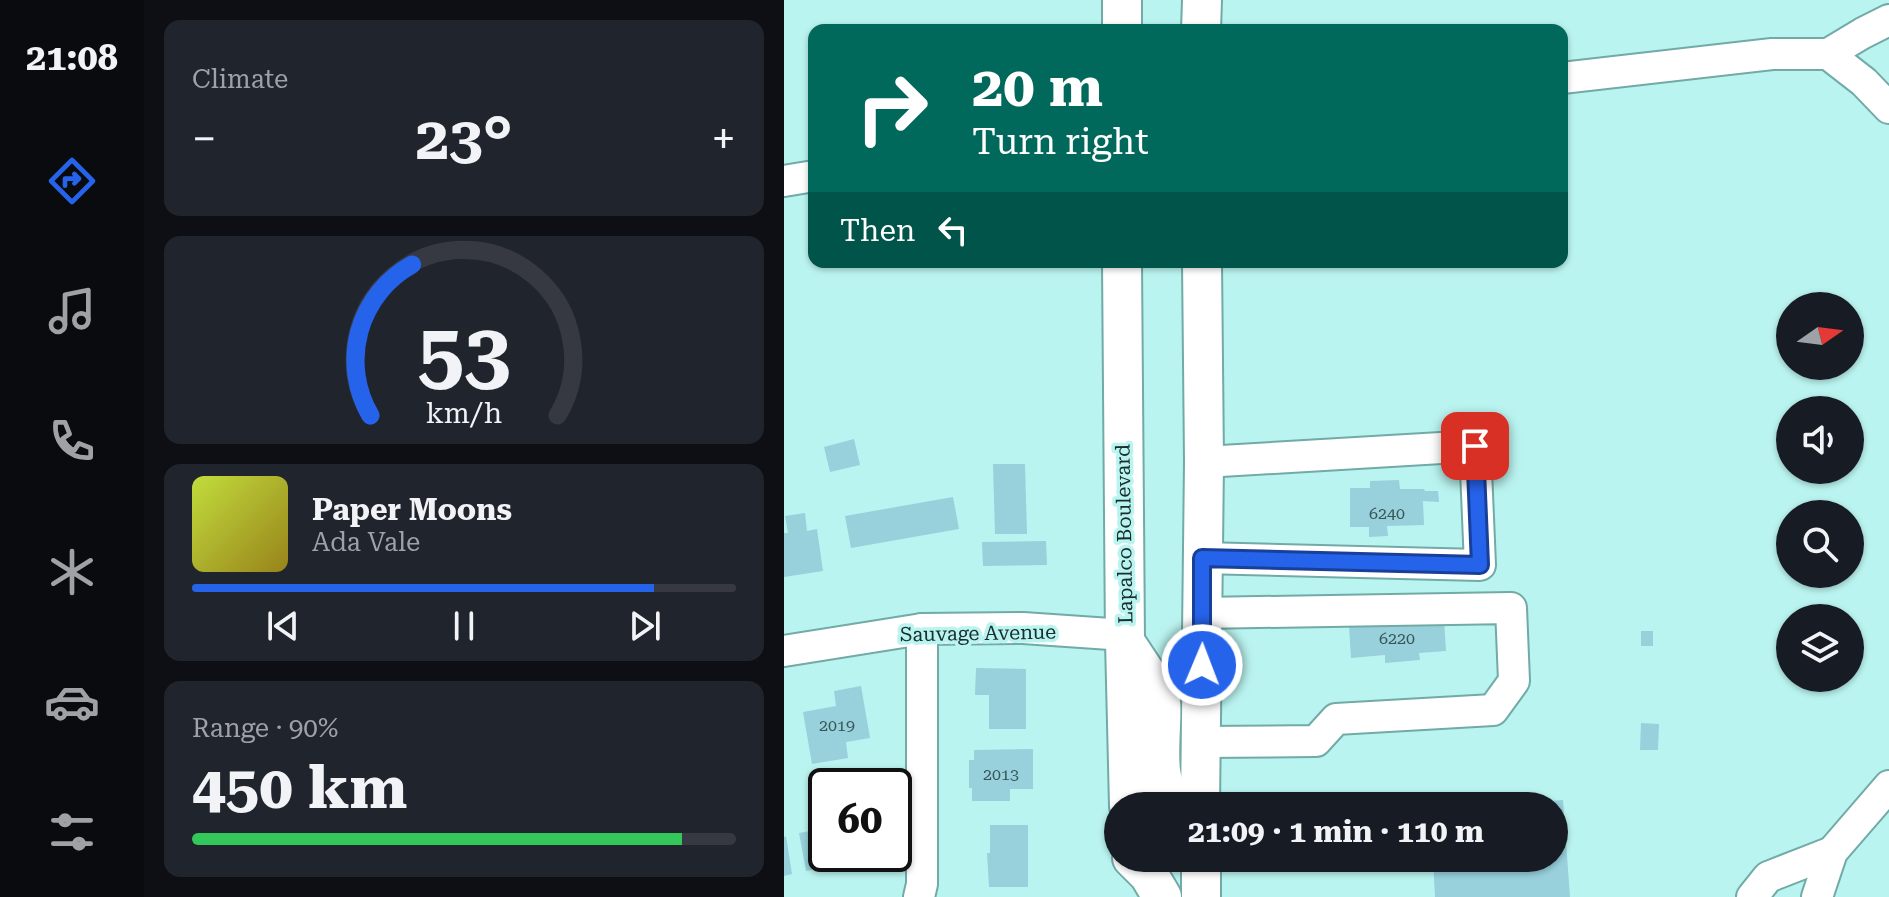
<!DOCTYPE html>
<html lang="en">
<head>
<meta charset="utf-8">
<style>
	:root { --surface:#171b24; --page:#20242c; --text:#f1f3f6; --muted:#9ea1a6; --line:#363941; --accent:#2563eb }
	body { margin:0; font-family:"Roboto Serif",serif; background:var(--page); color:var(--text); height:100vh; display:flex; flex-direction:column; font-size:30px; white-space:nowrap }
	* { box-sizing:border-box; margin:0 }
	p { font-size:26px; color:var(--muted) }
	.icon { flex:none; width:44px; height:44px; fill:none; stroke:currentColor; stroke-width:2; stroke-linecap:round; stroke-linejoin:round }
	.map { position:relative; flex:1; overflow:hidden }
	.drawer { display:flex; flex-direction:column; gap:20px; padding:20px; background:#0d0f14; width:640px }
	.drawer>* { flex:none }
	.guide { position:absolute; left:24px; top:24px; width:760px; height:244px; border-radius:16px; box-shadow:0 2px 6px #0004; background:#00695c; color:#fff; overflow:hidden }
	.needle { width:52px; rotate:76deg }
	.fabs { position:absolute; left:992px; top:292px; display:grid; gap:16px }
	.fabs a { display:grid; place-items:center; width:88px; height:88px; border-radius:50%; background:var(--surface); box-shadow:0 2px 6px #0004; font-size:40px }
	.speed { position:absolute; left:24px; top:768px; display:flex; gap:16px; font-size:40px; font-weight:700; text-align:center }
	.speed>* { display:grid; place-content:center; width:104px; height:104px; border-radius:50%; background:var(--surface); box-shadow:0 2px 6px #0004; line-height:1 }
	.speed .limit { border:4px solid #111; border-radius:12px; background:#fff; color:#111 }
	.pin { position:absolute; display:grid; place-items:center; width:68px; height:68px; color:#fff; margin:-34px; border-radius:16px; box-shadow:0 4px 12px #0006 }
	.me { position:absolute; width:88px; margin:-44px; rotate:1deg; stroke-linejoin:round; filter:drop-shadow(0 0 6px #0008) }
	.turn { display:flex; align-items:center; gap:28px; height:168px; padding:0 32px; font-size:36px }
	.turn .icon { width:104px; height:104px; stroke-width:2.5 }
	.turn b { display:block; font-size:56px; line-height:68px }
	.then { display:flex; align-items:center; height:76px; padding:0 32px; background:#0003; gap:16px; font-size:30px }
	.big { font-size:60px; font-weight:700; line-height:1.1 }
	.drawer .tile { flex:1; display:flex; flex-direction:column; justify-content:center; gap:12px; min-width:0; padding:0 28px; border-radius:16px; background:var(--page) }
	.drawer .dial { align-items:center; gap:0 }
	.dial svg { height:208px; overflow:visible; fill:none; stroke:var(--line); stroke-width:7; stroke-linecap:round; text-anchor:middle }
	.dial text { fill:var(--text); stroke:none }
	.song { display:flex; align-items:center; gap:24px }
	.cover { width:96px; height:96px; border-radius:12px; background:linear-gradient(135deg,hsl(70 70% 55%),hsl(50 70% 35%)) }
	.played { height:8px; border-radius:4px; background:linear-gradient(90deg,var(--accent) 85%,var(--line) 85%) }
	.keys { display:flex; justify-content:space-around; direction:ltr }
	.heat { display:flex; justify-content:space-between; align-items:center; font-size:44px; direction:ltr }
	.charge { height:12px; border-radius:6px; background:linear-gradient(90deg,#34c759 90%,var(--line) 0) }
	.trip { position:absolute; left:320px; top:792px; width:464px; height:80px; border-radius:40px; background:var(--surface); box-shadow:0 2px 6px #0004; font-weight:700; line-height:80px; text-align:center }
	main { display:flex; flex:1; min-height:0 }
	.tabs { display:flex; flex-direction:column; width:144px; justify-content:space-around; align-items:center; background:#090b0e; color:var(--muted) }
	.tabs .icon { width:56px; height:56px }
	.tabs .current { color:var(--accent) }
	.tabs b { font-size:36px; color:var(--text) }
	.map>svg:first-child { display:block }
	.building { fill:#98d0db }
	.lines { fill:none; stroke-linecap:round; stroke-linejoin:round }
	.minor-casing { stroke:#71aaa6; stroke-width:34 }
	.major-casing { stroke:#71aaa6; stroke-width:42 }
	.minor { stroke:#fff; stroke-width:30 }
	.major { stroke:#fff; stroke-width:38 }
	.route-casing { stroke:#184099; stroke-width:20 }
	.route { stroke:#2563eb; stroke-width:14 }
	.labels { text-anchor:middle; stroke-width:7; stroke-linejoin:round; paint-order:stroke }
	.number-label { font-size:16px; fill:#375658 }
	.street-label { font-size:20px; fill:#172e2d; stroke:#baf4f0 }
</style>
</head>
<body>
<main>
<nav class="tabs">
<b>21:08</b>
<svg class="icon current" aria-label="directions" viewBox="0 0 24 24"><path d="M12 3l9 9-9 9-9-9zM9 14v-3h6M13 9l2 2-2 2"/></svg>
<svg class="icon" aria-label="music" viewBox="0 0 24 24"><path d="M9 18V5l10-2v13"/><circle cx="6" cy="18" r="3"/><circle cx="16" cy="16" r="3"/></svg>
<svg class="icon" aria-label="phone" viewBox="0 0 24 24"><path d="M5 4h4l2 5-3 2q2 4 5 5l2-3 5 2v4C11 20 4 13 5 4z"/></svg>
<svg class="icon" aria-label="climate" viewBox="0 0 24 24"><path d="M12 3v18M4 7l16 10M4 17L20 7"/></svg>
<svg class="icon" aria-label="car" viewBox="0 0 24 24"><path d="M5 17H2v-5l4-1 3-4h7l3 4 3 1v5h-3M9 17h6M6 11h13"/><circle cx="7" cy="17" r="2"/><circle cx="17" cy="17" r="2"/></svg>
<svg class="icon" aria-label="filters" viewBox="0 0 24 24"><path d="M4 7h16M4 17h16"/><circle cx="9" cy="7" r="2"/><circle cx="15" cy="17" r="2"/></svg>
</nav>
<section class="drawer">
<div class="tile"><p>Climate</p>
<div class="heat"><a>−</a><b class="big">23°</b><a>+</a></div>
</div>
<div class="tile dial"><svg viewBox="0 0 100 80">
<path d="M14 69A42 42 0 1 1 86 69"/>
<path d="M14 69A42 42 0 0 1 30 11" stroke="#2563eb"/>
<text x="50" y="56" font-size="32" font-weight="700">53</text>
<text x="50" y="72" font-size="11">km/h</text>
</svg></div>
<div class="tile">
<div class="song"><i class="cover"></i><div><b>Paper Moons</b><p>Ada Vale</p></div></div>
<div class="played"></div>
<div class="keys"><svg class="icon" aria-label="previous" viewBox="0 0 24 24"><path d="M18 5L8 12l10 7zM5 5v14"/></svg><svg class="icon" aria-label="pause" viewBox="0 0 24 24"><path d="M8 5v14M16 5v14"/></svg><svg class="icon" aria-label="next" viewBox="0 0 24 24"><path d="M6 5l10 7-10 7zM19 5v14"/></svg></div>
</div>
<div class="tile"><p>Range · 90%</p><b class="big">450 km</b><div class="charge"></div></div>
</section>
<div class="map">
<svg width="1105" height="897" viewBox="0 0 1105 897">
	<rect width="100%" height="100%" fill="#baf4f0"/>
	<g class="building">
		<path d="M 70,439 L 76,465 L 46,472 L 40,447 Z"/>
		<path d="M 209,464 L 241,464 L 243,534 L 211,534 Z"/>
		<path d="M 615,480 L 616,489 L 640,489 L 641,491 L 654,491 L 655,502 L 639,501 L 640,525 L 603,526 L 604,536 L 585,537 L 585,527 L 566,527 L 566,488 L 586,488 L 586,481 Z"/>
		<path d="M 169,497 L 175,529 L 67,548 L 61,516 Z"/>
		<path d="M 21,513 L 23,531 L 33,529 L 39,571 L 0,577 L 0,533 L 4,533 L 1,516 Z"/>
		<path d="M 262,541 L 263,565 L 199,566 L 198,542 Z"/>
		<path d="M 660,620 L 662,651 L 635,653 L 636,660 L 601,663 L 601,655 L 567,658 L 565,626 Z"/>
		<rect x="857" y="631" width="12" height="15"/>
		<path d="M 192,668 L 242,669 L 242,729 L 205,729 L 205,695 L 191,695 Z"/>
		<path d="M 77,686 L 86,738 L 62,742 L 64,758 L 28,764 L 19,712 L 52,706 L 50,691 Z"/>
		<path d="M 857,723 L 875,724 L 874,750 L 856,750 Z"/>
		<path d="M 249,749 L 249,789 L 226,789 L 226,801 L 188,801 L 188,788 L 185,788 L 185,760 L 190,760 L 190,750 Z"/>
		<path d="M 779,800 L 786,897 L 651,897 L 649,858 L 770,858 L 770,806 L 722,806 L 722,804 Z"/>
		<path d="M 206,825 L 244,825 L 244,887 L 205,887 L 203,853 L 206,853 Z"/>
		<path d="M 42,828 L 42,854 L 83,854 L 84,860 L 22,871 L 15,833 Z"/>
		<path d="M 2,836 L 8,874 L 0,876 L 0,837 Z"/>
	</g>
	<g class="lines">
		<g class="minor-casing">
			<g id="minor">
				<path d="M 1044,54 L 1080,82 L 1105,108"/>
				<path d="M 778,78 L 988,54 L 1044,54 L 1079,33 L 1105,20"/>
				<path d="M 0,181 L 30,176"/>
				<path d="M 418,558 L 696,565 L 691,446 L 420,462"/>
				<path d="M 0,651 L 138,629 L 239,628 L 341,635"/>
				<path d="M 417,742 L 532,741 L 552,719 L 709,710 L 730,681 L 727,608 L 418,613"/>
				<path d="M 135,897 L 138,884 L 138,629"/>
				<path d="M 968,897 L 984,877 L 1048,852"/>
				<path d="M 1033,897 L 1048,852 L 1105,786"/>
			</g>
		</g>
		<g class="major-casing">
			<g id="major">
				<path d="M 338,30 L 338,0"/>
				<path d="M 417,30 L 418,0"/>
				<path d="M 338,262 L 341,641 L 345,806"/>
				<path d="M 342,643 C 350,656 375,690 377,702 C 380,724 367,788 391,797 C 399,800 408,799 416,799"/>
				<path d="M 416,806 L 420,462 L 418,262"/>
				<path d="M 348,858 L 365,875 L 378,897"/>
				<path d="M 417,858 L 417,897"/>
			</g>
		</g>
		<use href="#minor" class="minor"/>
		<use href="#major" class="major"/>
	</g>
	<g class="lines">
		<g class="route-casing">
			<path id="route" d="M 418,665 L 418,558 L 696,565 L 691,446"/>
		</g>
		<use href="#route" class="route"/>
	</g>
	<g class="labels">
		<g class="number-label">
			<text x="603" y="519">6240</text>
			<text x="613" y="644">6220</text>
			<text x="53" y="731">2019</text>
			<text x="217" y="780">2013</text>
		</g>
		<g class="street-label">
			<text transform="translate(340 534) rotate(-91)" y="7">Lapalco Boulevard</text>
			<text transform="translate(194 633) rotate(-1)" y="7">Sauvage Avenue</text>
		</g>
	</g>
</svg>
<div class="fabs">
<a><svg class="needle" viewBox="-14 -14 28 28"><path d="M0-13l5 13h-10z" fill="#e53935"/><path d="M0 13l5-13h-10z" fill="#9ea1a6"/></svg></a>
<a><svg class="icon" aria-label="sound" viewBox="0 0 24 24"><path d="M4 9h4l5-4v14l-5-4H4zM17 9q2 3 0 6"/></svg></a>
<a><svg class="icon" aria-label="search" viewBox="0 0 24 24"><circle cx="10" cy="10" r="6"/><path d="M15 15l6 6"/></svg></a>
<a><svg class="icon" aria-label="layers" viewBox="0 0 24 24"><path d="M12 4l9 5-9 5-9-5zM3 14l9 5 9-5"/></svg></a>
</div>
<div class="speed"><div class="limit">60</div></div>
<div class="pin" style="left:691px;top:446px;background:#d93025"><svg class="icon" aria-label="arrive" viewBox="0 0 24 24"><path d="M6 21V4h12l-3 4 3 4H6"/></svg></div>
<svg class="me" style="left:418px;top:665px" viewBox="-20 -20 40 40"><circle r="17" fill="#2563eb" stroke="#fff" stroke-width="3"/><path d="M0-11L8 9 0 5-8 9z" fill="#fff"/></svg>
<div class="trip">21:09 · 1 min · 110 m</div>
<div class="guide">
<div class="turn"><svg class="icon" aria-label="right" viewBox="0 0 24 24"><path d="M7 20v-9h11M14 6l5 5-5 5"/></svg><div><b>20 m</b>Turn right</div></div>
<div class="then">Then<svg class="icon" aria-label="left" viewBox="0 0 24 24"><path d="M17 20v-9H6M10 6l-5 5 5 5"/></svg></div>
</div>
</div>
</main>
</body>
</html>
